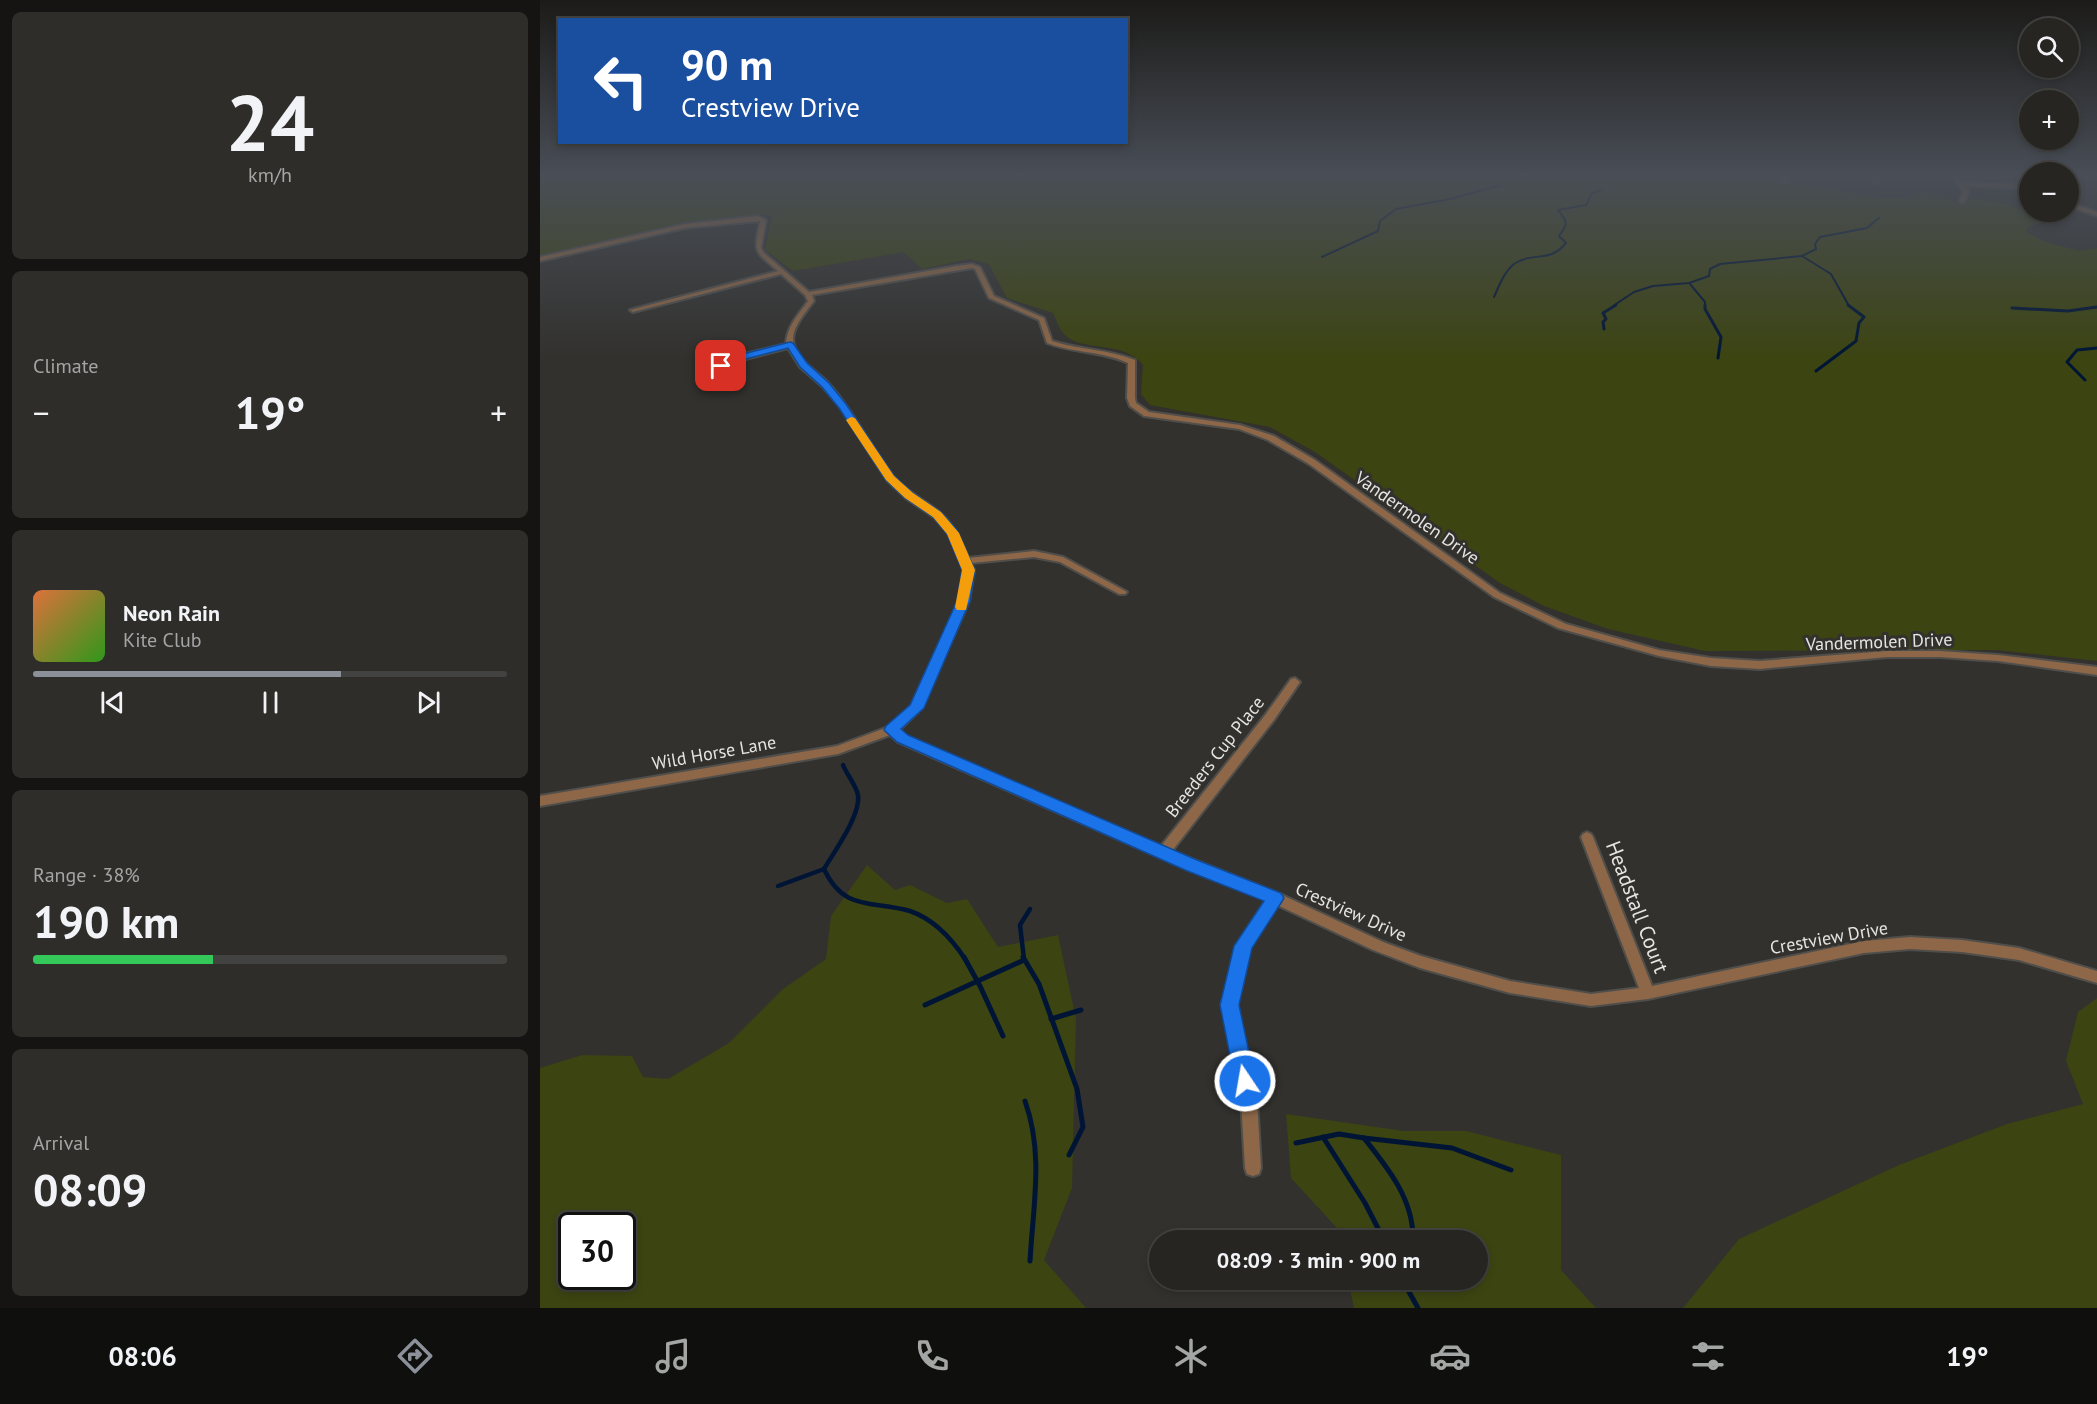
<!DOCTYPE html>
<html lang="en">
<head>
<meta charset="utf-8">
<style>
	:root { --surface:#262522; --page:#2e2d2a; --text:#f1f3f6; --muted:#a4a5a5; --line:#424240; --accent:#8c9099 }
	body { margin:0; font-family:"PT Sans",sans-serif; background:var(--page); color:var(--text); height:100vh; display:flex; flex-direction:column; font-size:22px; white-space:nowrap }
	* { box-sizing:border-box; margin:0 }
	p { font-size:20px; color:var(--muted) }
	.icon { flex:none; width:33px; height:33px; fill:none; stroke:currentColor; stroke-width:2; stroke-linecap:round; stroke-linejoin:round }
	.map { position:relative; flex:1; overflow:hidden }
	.panel { display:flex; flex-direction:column; gap:12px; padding:12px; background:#151413; width:540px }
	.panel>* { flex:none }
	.hud { position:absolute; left:18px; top:18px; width:570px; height:126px; border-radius:0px; box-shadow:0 3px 9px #0003,0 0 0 2px var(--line); background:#1a4fa0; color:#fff; overflow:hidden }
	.tools { position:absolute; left:1479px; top:18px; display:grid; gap:12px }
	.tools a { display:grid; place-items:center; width:60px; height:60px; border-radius:50%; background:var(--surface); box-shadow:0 3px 9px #0003,0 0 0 2px var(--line); font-size:30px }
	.speed { position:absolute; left:18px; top:1212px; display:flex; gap:12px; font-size:30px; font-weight:700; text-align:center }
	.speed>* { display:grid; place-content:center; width:78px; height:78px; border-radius:50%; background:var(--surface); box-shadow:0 3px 9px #0003,0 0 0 2px var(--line); line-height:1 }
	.speed .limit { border:3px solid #111; border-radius:9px; background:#fff; color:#111 }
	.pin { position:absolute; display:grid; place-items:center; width:51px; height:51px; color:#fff; margin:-26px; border-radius:12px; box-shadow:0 3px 9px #0006 }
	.me { position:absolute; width:66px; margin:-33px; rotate:348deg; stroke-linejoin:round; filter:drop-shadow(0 0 4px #0008) }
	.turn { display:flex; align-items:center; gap:21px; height:126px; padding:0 24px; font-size:27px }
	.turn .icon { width:78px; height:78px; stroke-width:2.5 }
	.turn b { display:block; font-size:42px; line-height:51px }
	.big { font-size:45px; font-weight:800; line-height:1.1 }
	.panel .tile { flex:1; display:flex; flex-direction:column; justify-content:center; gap:9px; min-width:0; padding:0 21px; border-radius:9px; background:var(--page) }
	.panel .dial { align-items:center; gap:0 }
	.dial b { font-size:78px; line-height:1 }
	.song { display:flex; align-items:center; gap:18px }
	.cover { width:72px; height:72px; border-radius:9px; background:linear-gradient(135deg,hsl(20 70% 55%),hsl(110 70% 35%)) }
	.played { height:6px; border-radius:3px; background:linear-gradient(90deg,var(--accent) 65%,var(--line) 65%) }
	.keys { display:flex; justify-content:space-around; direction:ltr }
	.heat { display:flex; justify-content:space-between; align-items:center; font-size:33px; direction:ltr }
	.charge { height:9px; border-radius:4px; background:linear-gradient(90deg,#34c759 38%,var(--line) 0) }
	.trip { position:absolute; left:609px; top:1230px; width:339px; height:60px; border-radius:30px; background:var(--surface); box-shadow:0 3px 9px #0003,0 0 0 2px var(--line); font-weight:800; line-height:60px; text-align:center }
	.tabs { display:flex; height:96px; justify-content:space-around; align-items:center; background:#0f0f0e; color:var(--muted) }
	.tabs .icon { width:42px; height:42px }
	.tabs .selected { color:var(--accent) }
	.tabs b { font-size:27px; color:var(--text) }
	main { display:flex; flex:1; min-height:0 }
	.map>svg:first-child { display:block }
	.green { fill:#3c4412; fill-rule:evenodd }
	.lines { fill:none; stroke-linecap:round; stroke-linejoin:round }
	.stream-far3 { stroke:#001535; stroke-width:2 }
	.stream-far2 { stroke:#001535; stroke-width:3 }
	.stream-far1 { stroke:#001535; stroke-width:4.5 }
	.stream { stroke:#001535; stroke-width:5 }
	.minor-casing { stroke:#4f4e4b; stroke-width:4 }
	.minor { fill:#8d6747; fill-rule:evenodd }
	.route { fill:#1a73e8; stroke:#114b97; stroke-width:1.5 }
	.slow { fill:#f59e0b }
	.labels { text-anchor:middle; stroke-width:6; stroke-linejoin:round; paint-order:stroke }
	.street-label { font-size:18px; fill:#e6e5e3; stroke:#32312e }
	.near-street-label { font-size:21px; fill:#e6e5e3; stroke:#32312e }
</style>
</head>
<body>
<main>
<section class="panel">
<div class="tile dial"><b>24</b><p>km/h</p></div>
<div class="tile"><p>Climate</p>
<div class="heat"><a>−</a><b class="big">19°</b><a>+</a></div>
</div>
<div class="tile">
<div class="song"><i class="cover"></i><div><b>Neon Rain</b><p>Kite Club</p></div></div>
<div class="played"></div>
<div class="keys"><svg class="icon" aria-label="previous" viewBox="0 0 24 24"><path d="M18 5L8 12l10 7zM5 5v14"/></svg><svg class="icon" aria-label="pause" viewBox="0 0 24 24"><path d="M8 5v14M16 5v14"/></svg><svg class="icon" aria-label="next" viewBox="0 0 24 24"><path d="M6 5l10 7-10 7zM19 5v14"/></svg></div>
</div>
<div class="tile"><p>Range · 38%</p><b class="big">190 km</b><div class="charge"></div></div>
<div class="tile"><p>Arrival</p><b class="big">08:09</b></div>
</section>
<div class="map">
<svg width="1557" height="1308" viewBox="0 0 1557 1308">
	<rect width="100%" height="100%" fill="#32312e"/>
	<g class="green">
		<path d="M 0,175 L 1235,175 L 1240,176 L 1239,181 L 1340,198 L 1367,198 L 1381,193 L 1425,203 L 1431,198 L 1466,204 L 1509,219 L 1508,221 L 1487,227 L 1487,232 L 1503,241 L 1539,251 L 1557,248 L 1557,661 L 1457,650 L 1165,651 L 1068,629 L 1004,606 L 960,583 L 775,452 L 730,427 L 610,405 L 601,394 L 603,365 C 582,339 541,353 524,334 C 519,329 516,319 513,313 L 467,298 L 449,264 L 429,259 L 382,269 L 364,252 L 253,271 L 225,250 L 232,216 L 222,214 L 152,222 L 0,255 Z"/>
		<path d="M 327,865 L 355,890 L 370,885 L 407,903 L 427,899 L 458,947 L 518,935 L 536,1019 L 532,1188 L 504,1260 L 546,1308 L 0,1308 L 0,1068 L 42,1055 L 92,1056 L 103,1077 L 128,1079 L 189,1043 L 243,989 L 286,959 L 291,916 ZM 32,1226 L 82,1226 L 82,1276 L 32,1276 Z"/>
		<path d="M 1557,998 L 1557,1308 L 1143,1308 L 1199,1239 L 1359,1165 L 1467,1124 L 1543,1104 L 1526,1061 L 1538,1012 Z"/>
		<path d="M 746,1114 L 864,1131 L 926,1131 L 1021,1155 L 1021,1270 L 1056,1308 L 814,1308 L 808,1280 L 938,1280 L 938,1240 L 800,1240 L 797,1228 L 751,1178 Z"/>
	</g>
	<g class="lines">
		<g class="stream-far3">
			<path d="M 782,257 L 838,231 L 840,221 L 856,209 L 910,199 L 961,185"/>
			<path d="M 1150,284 L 1165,302 L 1165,306"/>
			<path d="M 954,297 C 959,286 964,272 974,264 C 993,251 1009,264 1026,243 L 1019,236 C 1028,224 1028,222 1018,210 L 1046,205 L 1052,193 L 1063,190"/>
			<path d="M 1073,306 L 1094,292 L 1113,286 L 1149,283 L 1169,276 L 1170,269 L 1180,264 L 1262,256"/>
			<path d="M 1309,306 L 1291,274 L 1262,256 L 1276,249 L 1275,244 L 1280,237 L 1327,228 L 1339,218"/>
		</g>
		<g class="stream-far2">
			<path d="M 1165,305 L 1165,309 L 1181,337 L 1178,358"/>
			<path d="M 1472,308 L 1528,311 L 1557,307"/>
			<path d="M 1064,329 L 1063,322 L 1066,319 L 1063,313 L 1076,305"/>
			<path d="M 1276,371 L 1316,341 L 1319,323 L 1324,317 L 1308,305"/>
			<path d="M 1545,380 L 1527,362 L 1537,350 L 1557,348"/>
		</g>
		<g class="stream-far1">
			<path d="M 303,765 C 307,775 316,785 318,795 C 321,815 294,852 284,869 C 304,912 332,900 370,911 C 393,919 412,939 425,959"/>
			<path d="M 238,886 L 284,869"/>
			<path d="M 484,959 L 480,925 L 490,909"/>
		</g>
		<g class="stream">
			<path d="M 424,957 L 440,986 L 463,1036"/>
			<path d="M 483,957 L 499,984 L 537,1089 L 543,1127 L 529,1155"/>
			<path d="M 385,1005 L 484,960"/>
			<path d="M 511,1019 L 541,1010"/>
			<path d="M 485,1101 C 504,1154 493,1206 490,1261"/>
			<path d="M 783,1137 L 825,1203 L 844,1240"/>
			<path d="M 824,1138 L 912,1148 L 971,1170"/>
			<path d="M 756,1143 L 799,1134 L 824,1138 C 848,1168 874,1200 873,1240"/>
			<path d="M 865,1280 L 864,1283 L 878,1308"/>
		</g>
		<g class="minor-casing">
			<g id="minor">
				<path d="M 1244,175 L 1249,175 L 1248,181 L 1245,183 L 1242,181 Z"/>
				<path d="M 1331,175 L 1336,175 L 1339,184 L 1335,184 Z"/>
				<path d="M 1409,175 L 1414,175 L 1421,182 L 1490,185 L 1490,189 L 1424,186 L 1429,191 L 1425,201 L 1422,203 L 1419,201 L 1423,191 Z"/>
				<path d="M 1528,202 L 1557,212 L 1557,216 L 1528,206 Z"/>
				<path d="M 218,216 L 226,220 L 221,248 L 224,253 L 269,292 L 416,266 L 432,264 L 440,267 L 454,296 L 504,318 L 512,341 C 539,350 568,349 595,360 L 595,398 L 596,403 L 609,412 L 700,425 L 734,436 L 775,460 L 960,593 L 1026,624 L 1119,650 L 1171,658 L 1220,661 L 1347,651 L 1400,651 L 1458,655 L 1557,667 L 1557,675 L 1458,661 L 1400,657 L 1347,657 L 1220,669 L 1171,666 L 1119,656 L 1018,628 L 954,597 L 769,464 L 728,440 L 699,429 L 604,416 L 590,406 L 587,398 L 588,363 C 562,351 533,353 507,343 L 499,320 L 449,298 L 435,269 L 432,268 L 272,295 L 274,301 C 266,312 249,330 254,345 C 259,363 279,372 290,385 C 315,413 330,447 353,476 C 365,491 384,500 399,512 C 414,524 421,541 428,558 L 494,551 L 523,557 L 587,592 L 585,594 L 579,594 L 520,562 L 494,557 L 431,563 L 434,570 L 429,601 L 382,708 L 359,730 L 366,736 L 621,846 L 726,714 L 751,679 L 755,678 L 760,682 L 734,720 L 632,851 L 740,894 L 843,942 L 881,956 L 970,981 L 1051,994 L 1099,988 L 1041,837 L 1043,834 L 1047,832 L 1051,834 L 1053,837 L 1112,986 L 1324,941 L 1370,937 L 1422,940 L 1479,948 L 1557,971 L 1557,983 L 1479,960 L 1422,952 L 1370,949 L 1324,953 L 1108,999 L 1051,1006 L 970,993 L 880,968 L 833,950 L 737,905 L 710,948 L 697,1005 L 717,1100 L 721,1168 L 719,1174 L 713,1176 L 707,1174 L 705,1168 L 701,1100 L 683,1005 L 696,946 L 726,900 L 646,869 L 358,742 L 350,735 L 298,754 L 0,806 L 0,796 L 297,746 L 348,727 L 371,706 L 419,601 L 424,570 L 409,534 L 394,517 L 366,498 L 347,480 L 300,407 L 283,387 L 260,367 L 248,348 L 198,361 L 170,374 L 163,372 L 192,357 L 246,344 C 247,326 258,315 268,301 L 265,295 L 241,274 L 93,312 L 90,310 L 238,271 C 213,250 214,253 220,221 L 145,228 L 0,261 L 0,257 L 145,224 Z"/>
			</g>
		</g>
		<use href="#minor" class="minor"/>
	</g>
	<linearGradient id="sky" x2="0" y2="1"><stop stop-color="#1c1b19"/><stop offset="0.49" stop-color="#494e57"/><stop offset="1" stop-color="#494e57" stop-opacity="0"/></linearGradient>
	<rect width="1557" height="358" fill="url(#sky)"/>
	<path class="route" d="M 250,342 L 253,343 L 267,363 L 289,383 L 306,404 L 354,476 L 373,493 L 401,512 L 417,530 L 435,570 L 430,601 L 384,708 L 361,729 L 368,735 L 657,860 L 741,893 L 744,898 L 741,903 L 712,948 L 699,1005 L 715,1081 L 712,1088 L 705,1091 L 698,1088 L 695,1081 L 680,1005 L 694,946 L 724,901 L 645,870 L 357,742 L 344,730 L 346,726 L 370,705 L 417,601 L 422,570 L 407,534 L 393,517 L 365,498 L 346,480 L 299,408 L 282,387 L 260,367 L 248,348 L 198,361 L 181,368 L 176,366 L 191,357 Z"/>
	<path class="slow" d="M 311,417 L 315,418 L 354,476 L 373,493 L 401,512 L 419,533 L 435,570 L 426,610 L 417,610 L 415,607 L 422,570 L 407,534 L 393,517 L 365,498 L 346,480 L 306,420 Z"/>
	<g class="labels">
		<g class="street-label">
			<text transform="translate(877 518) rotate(35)" y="6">Vandermolen Drive</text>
			<text transform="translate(1339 642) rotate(-2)" y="6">Vandermolen Drive</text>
			<text transform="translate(174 753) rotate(-10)" y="6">Wild Horse Lane</text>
			<text transform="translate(675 757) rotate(-52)" y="6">Breeders Cup Place</text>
			<text transform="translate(811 912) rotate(24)" y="6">Crestview Drive</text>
			<text transform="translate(1289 938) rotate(-10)" y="6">Crestview Drive</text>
		</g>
		<g class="near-street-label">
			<text transform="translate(1097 907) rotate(69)" y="7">Headstall Court</text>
		</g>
	</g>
</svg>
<div class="tools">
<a><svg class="icon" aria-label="search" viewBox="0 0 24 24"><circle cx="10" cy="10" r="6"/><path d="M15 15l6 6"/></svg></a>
<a>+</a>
<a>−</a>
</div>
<div class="speed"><div class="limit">30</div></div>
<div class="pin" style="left:181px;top:366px;background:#d93025"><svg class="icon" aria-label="arrive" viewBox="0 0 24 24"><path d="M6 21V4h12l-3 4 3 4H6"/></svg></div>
<svg class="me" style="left:705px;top:1081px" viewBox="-20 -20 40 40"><circle r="17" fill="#1a73e8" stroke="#fff" stroke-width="3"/><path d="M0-11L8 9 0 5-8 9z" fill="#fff"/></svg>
<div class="trip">08:09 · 3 min · 900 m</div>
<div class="hud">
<div class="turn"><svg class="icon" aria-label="left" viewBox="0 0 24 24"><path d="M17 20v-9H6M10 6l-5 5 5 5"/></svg><div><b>90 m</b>Crestview Drive</div></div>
</div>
</div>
</main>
<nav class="tabs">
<b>08:06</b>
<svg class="icon selected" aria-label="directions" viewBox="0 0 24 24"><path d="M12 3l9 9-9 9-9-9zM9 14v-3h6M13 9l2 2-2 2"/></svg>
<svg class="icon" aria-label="music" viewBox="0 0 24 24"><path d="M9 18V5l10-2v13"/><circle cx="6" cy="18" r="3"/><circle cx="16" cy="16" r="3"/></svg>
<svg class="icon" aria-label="phone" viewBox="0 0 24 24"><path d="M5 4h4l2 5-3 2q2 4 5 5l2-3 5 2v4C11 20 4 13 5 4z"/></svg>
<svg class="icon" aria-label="climate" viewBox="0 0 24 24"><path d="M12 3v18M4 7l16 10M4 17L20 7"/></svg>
<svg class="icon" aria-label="car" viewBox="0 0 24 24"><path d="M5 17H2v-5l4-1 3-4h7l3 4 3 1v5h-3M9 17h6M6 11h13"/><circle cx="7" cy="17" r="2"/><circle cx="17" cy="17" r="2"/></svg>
<svg class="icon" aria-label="filters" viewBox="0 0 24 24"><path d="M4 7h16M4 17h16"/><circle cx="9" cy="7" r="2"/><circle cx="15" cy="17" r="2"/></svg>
<b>19°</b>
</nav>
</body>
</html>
